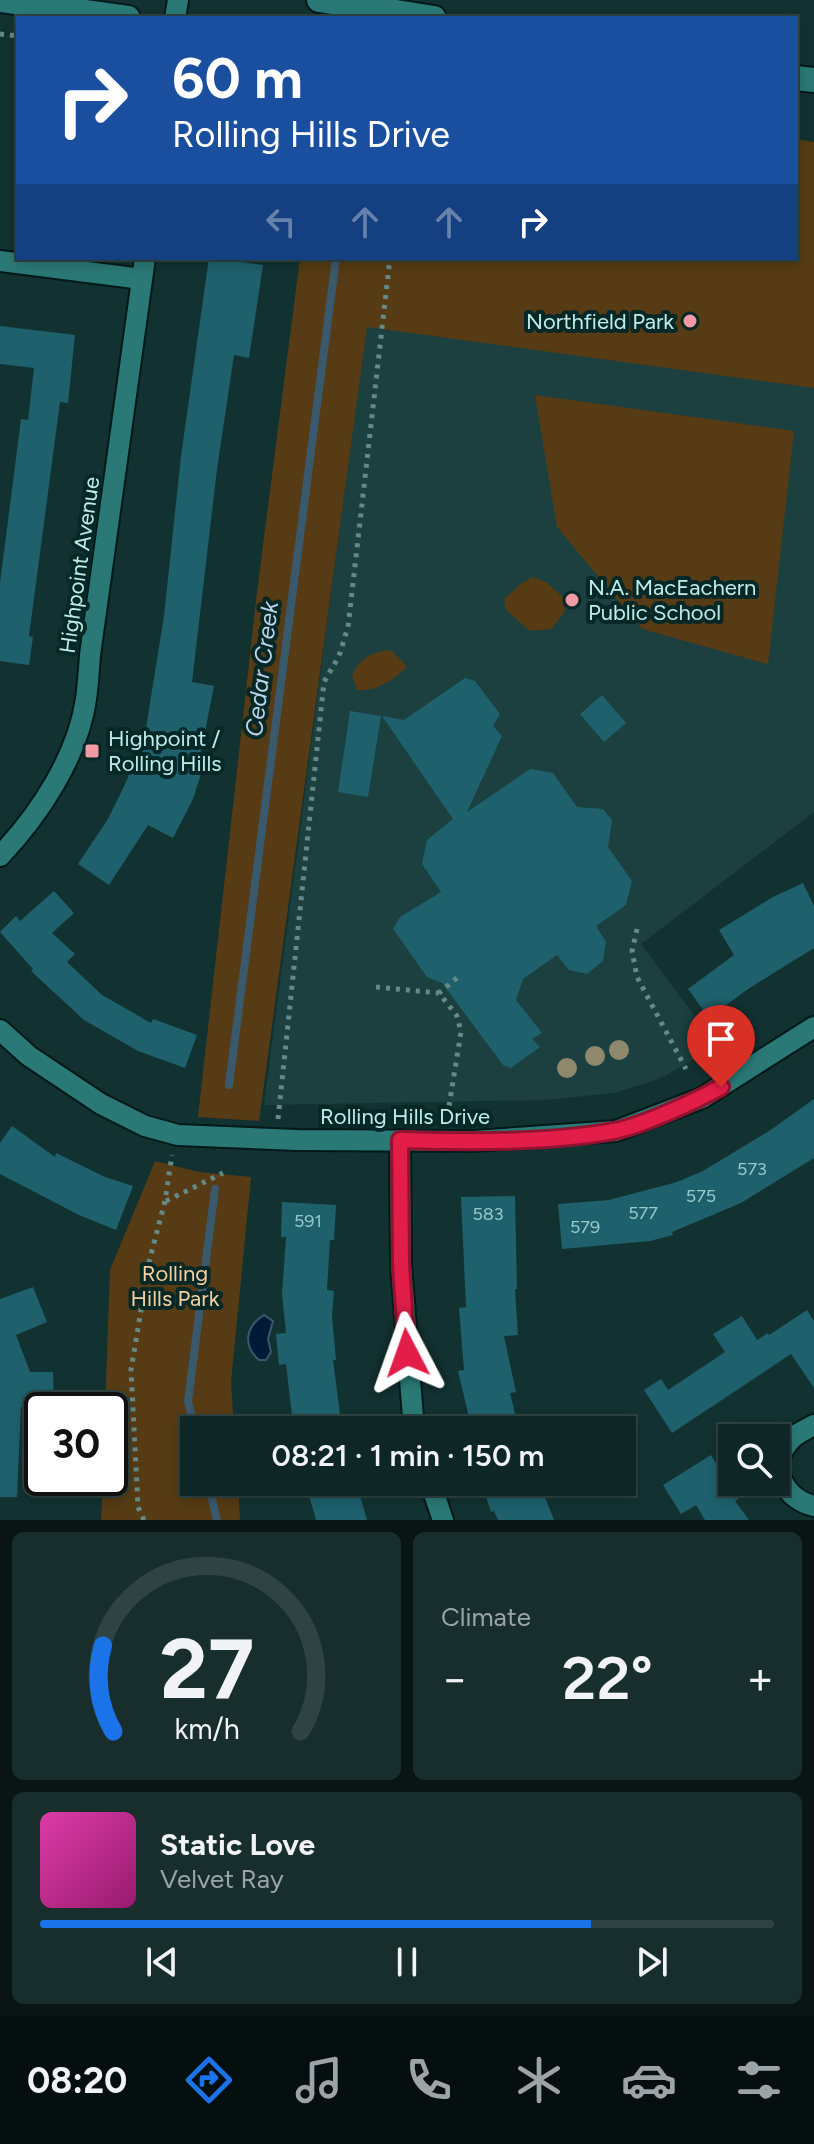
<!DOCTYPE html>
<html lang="en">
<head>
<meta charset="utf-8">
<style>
	:root { --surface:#0e2625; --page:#172e2d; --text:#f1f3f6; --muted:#9ba5a7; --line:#2e4342; --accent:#1a73e8 }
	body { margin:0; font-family:Figtree,sans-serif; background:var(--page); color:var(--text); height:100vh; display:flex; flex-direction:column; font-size:30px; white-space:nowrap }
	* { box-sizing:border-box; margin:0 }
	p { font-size:26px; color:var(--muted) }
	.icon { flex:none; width:44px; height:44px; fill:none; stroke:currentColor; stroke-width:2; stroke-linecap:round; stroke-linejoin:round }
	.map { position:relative; height:1520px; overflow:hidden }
	.panel { display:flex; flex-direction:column; gap:12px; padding:12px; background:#081514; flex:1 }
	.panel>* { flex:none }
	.banner { position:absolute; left:16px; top:16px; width:782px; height:244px; border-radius:0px; box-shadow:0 4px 12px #0003,0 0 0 2px var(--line); background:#1a4fa0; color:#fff; overflow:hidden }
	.buttons { position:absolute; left:718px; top:1424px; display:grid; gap:16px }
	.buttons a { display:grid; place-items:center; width:72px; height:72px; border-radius:0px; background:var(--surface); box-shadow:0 4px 12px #0003,0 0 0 2px var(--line); font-size:40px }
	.speed { position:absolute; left:24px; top:1392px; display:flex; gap:16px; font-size:40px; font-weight:700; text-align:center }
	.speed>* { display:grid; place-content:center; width:104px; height:104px; border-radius:50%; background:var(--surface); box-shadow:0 4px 12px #0003,0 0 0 2px var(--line); line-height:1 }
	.speed .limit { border:4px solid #111; border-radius:12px; background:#fff; color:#111 }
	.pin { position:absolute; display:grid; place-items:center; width:68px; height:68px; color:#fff; margin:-82px -34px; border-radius:50% 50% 50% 0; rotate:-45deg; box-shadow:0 0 8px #0007 }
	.pin .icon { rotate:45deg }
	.me { position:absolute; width:88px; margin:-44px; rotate:356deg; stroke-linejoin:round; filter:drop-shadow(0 0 6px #0008) }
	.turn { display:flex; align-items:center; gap:28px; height:168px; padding:0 24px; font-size:36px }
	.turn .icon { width:104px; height:104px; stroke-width:2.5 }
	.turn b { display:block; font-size:56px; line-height:68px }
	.lanes { display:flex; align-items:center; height:76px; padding:0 24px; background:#0003; justify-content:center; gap:40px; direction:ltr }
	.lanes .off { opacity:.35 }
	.big { font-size:60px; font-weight:600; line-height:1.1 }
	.panel .card { flex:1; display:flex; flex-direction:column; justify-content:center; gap:12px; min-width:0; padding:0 28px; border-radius:12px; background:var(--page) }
	.panel .dial { align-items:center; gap:0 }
	.dial svg { height:208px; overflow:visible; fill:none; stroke:var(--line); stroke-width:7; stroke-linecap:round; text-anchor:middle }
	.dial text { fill:var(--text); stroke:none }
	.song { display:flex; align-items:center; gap:24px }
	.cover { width:96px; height:96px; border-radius:12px; background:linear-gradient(135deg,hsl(320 70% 55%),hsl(320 70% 35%)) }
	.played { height:8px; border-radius:4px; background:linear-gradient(90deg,var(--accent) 75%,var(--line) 75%) }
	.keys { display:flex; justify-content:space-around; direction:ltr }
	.heat { display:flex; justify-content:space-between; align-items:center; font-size:44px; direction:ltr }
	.panel .tiles { flex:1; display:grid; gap:12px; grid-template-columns:1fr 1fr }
	.card:last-child { grid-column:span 2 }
	.trip { position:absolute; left:180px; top:1416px; width:456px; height:80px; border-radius:0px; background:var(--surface); box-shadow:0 4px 12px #0003,0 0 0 2px var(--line); font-weight:600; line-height:80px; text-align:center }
	.dock { display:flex; height:128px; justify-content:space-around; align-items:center; background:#060f0f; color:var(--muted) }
	.dock .icon { width:56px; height:56px }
	.dock .active { color:var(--accent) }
	.dock b { font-size:36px; color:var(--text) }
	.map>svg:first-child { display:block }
	.built { fill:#1b403f }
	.green { fill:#563b14 }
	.water { fill:#001937; stroke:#39596d; stroke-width:2 }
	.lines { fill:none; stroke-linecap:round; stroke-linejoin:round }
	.stream { stroke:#39596d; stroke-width:8 }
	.building { fill:#1e606c }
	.street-casing { stroke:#001919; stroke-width:24 }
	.secondary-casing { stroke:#001919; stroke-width:28 }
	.path { stroke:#648a88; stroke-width:5; stroke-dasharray:4 6; stroke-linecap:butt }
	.street { stroke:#2a7976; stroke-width:20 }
	.secondary { stroke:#2a7976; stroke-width:24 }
	.tree { fill:#90886d }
	.route-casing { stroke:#92132f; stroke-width:20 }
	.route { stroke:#e11d48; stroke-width:14 }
	.poi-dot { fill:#f49aa5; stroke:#062827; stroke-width:3 }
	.labels { text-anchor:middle; stroke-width:8; stroke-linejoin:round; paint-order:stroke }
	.number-label { font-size:18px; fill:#97caca }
	.poi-label { font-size:22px; fill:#bfedea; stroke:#062827; text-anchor:start }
	.street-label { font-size:22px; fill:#bfedea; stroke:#062827 }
	.park-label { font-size:22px; fill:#f8cf9e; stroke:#062827 }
	.water-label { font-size:24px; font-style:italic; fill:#bfd3eb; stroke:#062827 }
</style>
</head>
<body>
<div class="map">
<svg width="814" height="1520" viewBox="0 0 814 1520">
	<rect width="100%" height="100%" fill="#123231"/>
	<path class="built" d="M 366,326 L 814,388 L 814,812 L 641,944 L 717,1046 L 659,1079 L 614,1093 L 545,1100 L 264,1105 Z"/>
	<g class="green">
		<path d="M 796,139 L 814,142 L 814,388 L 367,327 L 259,1121 L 198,1117 L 257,592 L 300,258 L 796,258 Z"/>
		<path d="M 535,395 L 794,431 L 768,664 L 642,629 L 557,527 Z"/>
		<path d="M 533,577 L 546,582 L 566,600 L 564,613 L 551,629 L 530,631 L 506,610 L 504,599 L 522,583 Z"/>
		<path d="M 391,650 L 407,666 C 396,680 374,692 357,690 L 352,675 C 361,657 371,652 391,650 Z"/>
		<path d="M 155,1161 L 199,1172 L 251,1177 L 231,1382 L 234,1430 L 194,1430 L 194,1482 L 238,1482 L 240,1520 L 101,1520 L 103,1478 L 110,1478 L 110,1410 L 105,1410 L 110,1270 Z"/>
	</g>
	<path class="water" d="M 264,1315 L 273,1321 L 268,1339 L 271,1352 L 266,1360 L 259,1360 C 242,1345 246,1326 264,1315 Z"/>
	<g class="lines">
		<g class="stream">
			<path d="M 229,1085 L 336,258"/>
			<path d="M 195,1430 L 188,1401 L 215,1189"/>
			<path d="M 208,1482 L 217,1520"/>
		</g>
	</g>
	<g class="building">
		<path d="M 209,258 L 263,265 L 249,358 L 234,355 L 217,469 L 192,682 L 214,686 L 200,757 L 206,758 L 193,799 L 173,838 L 148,825 L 109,885 L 78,864 L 108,819 L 127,780 L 143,727 L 146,728 L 164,616 L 181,456 Z"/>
		<path d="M 0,326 L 75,335 L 68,403 L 60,402 L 29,636 L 33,637 L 29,665 L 0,661 L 0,583 L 21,419 L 28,420 L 34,368 L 0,364 Z"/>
		<path d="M 465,678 L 475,681 L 500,714 L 493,726 L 502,736 L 467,812 L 530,769 L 553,773 L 577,807 L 603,809 L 612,820 L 608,847 L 632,881 L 626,905 L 596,926 L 606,942 L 603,961 L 587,974 L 569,970 L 557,955 L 523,979 L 516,1000 L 542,1033 L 532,1039 L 540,1047 L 511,1068 L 503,1065 L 442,983 L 427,977 L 393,929 L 400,917 L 441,892 L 422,864 L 427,840 L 453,819 L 382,716 L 404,720 Z"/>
		<path d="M 602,695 L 626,723 L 604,742 L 580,714 Z"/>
		<path d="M 350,711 L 381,716 L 368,797 L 338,792 Z"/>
		<path d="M 803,883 L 814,906 L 814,948 L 748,989 L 709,1018 L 688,989 L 734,955 L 719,930 L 773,897 Z"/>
		<path d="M 54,891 L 74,913 L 52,933 L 75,954 L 67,962 L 102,995 L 151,1023 L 153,1019 L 197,1035 L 185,1068 L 138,1051 L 84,1020 L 31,971 L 33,969 L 0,932 L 16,916 L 20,921 Z"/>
		<path d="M 814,1099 L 814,1158 L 741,1203 L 672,1232 L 673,1235 L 650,1241 L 562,1249 L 558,1204 L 609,1200 L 677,1182 L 703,1171 L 769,1131 Z"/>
		<path d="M 12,1126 L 55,1157 L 56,1153 L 105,1177 L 133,1186 L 116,1230 L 79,1215 L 0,1174 L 0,1143 Z"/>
		<path d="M 515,1196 L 517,1289 L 515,1289 L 518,1335 L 504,1336 L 516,1392 L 510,1393 L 519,1430 L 472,1430 L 458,1371 L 464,1370 L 459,1308 L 466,1307 L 461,1197 Z"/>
		<path d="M 282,1202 L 336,1205 L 334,1240 L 330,1240 L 327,1290 L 334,1291 L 332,1316 L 336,1360 L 333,1360 L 342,1430 L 320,1430 L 316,1414 L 292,1416 L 286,1364 L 279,1365 L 276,1334 L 286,1333 L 282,1294 L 286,1237 L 281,1237 Z"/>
		<path d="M 33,1287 L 47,1322 L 16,1335 L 30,1372 L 53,1372 L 54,1406 L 21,1407 L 17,1497 L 0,1497 L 0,1299 Z"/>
		<path d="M 807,1310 L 814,1321 L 814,1388 L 791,1354 L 672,1433 L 644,1390 L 661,1379 L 668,1390 L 725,1352 L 713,1334 L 742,1316 L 757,1340 L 768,1333 L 769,1335 Z"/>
		<path d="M 711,1455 L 739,1498 L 735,1501 L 749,1520 L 705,1520 L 696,1505 L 681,1514 L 663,1485 Z"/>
		<path d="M 341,1482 L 356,1482 L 367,1520 L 316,1520 L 308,1492 Z"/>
		<path d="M 481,1482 L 539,1482 L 554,1520 L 498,1520 L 494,1511 L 491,1512 Z"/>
	</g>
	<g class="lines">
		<g class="street-casing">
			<g id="street">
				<path d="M 175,18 L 178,0"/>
				<path d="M 0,261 L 142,279"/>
				<path d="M 0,856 C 39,815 78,756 86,699 C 88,684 89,670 90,655 L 145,258"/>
				<path d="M 0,1030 L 29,1056 L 101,1104 L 145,1126 L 178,1135 L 297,1140 L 474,1141 L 616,1131 L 702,1098 L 814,1027"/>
				<path d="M 400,1140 L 401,1265 L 414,1430"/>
				<path d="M 814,1425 C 805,1430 794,1434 788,1443 C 767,1468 786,1500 814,1506"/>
				<path d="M 430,1482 L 443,1520"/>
			</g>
		</g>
		<g class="secondary-casing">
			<g id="secondary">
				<path d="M 1,0 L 128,18"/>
				<path d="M 319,0 L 434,18"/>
				<path d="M 796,78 L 814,80"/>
			</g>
		</g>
		<g class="path">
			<path d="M 0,34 L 18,36"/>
			<path d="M 637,929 L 632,951 L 637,977 L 686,1069"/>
			<path d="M 376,987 L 439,993"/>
			<path d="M 449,1106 L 461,1032 L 457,1016 L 439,993 L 458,977"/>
			<path d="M 278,1119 L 324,682 L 339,656 L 348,627 L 390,258"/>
			<path d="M 166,1201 L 223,1173"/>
			<path d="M 144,1520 L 138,1507 L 131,1370 L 149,1262 L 165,1201 L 172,1155"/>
		</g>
		<use href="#street" class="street"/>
		<use href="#secondary" class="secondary"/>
	</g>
	<g class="tree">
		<circle cx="619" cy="1050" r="10"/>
		<circle cx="595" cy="1056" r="10"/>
		<circle cx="567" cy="1068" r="10"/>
	</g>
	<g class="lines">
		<g class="route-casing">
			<path id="route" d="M 407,1353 L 401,1265 L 400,1140 C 466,1142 548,1143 614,1131 C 641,1126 696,1101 721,1087"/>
		</g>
		<use href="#route" class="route"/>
	</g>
	<g class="poi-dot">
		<circle cx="690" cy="321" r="8"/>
		<circle cx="572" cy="600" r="8"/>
		<rect x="84" y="743" width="16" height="16" rx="4"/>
	</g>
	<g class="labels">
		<g class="number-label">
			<text x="752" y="1175">573</text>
			<text x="701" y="1202">575</text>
			<text x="643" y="1219">577</text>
			<text x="488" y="1220">583</text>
			<text x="308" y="1227">591</text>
			<text x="585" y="1233">579</text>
		</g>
		<g class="poi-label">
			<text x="674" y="329" text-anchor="end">Northfield Park</text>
			<text x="588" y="595">N.A. MacEachern<tspan x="588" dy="25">Public School</tspan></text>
			<text x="108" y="746">Highpoint /<tspan x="108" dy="25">Rolling Hills</tspan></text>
		</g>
		<g class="street-label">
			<text transform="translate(79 565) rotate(-82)" y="8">Highpoint Avenue</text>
			<text x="405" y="1124">Rolling Hills Drive</text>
		</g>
		<g class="park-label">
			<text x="175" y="1281">Rolling<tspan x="175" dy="25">Hills Park</tspan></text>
		</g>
		<g class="water-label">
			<text transform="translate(262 669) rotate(-83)" y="8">Cedar Creek</text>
		</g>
	</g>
</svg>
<div class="buttons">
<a><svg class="icon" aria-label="search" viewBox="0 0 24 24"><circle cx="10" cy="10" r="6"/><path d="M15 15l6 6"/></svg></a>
</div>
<div class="speed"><div class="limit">30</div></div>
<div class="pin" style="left:721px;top:1087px;background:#d93025"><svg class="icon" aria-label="arrive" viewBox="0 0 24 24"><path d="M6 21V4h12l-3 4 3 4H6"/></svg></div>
<svg class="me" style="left:407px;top:1353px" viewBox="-20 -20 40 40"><path d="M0-17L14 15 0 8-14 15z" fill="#e11d48" stroke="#fff" stroke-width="4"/></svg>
<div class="trip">08:21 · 1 min · 150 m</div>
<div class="banner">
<div class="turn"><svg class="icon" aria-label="right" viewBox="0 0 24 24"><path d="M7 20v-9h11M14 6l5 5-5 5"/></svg><div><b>60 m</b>Rolling Hills Drive</div></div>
<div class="lanes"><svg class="icon off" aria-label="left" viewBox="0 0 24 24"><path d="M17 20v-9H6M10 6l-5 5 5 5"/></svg><svg class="icon off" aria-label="ahead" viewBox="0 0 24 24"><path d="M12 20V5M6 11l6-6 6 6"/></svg><svg class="icon off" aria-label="ahead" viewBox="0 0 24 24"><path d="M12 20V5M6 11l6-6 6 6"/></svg><svg class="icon" aria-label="right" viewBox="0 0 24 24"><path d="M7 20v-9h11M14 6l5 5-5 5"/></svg></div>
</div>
</div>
<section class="panel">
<div class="tiles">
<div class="card dial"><svg viewBox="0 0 100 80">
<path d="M14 69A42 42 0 1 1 86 69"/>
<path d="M14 69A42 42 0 0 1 10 36" stroke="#1a73e8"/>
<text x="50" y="56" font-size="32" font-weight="700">27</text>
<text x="50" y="72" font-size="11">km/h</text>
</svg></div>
<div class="card"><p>Climate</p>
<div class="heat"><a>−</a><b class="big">22°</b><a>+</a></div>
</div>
<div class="card">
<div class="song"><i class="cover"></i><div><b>Static Love</b><p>Velvet Ray</p></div></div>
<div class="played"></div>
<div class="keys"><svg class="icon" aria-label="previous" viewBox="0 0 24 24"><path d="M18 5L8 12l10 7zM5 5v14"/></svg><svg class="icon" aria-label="pause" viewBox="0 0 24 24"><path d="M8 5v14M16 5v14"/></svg><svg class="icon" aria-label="next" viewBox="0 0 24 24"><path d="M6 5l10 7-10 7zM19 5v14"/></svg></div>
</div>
</div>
</section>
<nav class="dock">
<b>08:20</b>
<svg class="icon active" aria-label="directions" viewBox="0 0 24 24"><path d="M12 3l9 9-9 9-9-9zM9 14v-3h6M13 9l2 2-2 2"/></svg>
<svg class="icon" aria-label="music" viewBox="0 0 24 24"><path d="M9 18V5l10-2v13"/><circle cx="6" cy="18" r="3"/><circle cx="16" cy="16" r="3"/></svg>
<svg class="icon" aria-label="phone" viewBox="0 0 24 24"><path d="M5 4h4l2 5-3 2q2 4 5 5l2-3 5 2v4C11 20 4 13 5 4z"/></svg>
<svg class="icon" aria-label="climate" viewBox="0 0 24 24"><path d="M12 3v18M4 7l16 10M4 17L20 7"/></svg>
<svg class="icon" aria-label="car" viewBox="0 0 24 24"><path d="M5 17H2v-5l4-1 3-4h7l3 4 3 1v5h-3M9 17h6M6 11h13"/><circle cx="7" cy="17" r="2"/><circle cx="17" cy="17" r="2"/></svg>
<svg class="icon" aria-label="filters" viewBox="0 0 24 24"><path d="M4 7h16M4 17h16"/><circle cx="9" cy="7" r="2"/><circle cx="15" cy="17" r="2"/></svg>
</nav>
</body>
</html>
